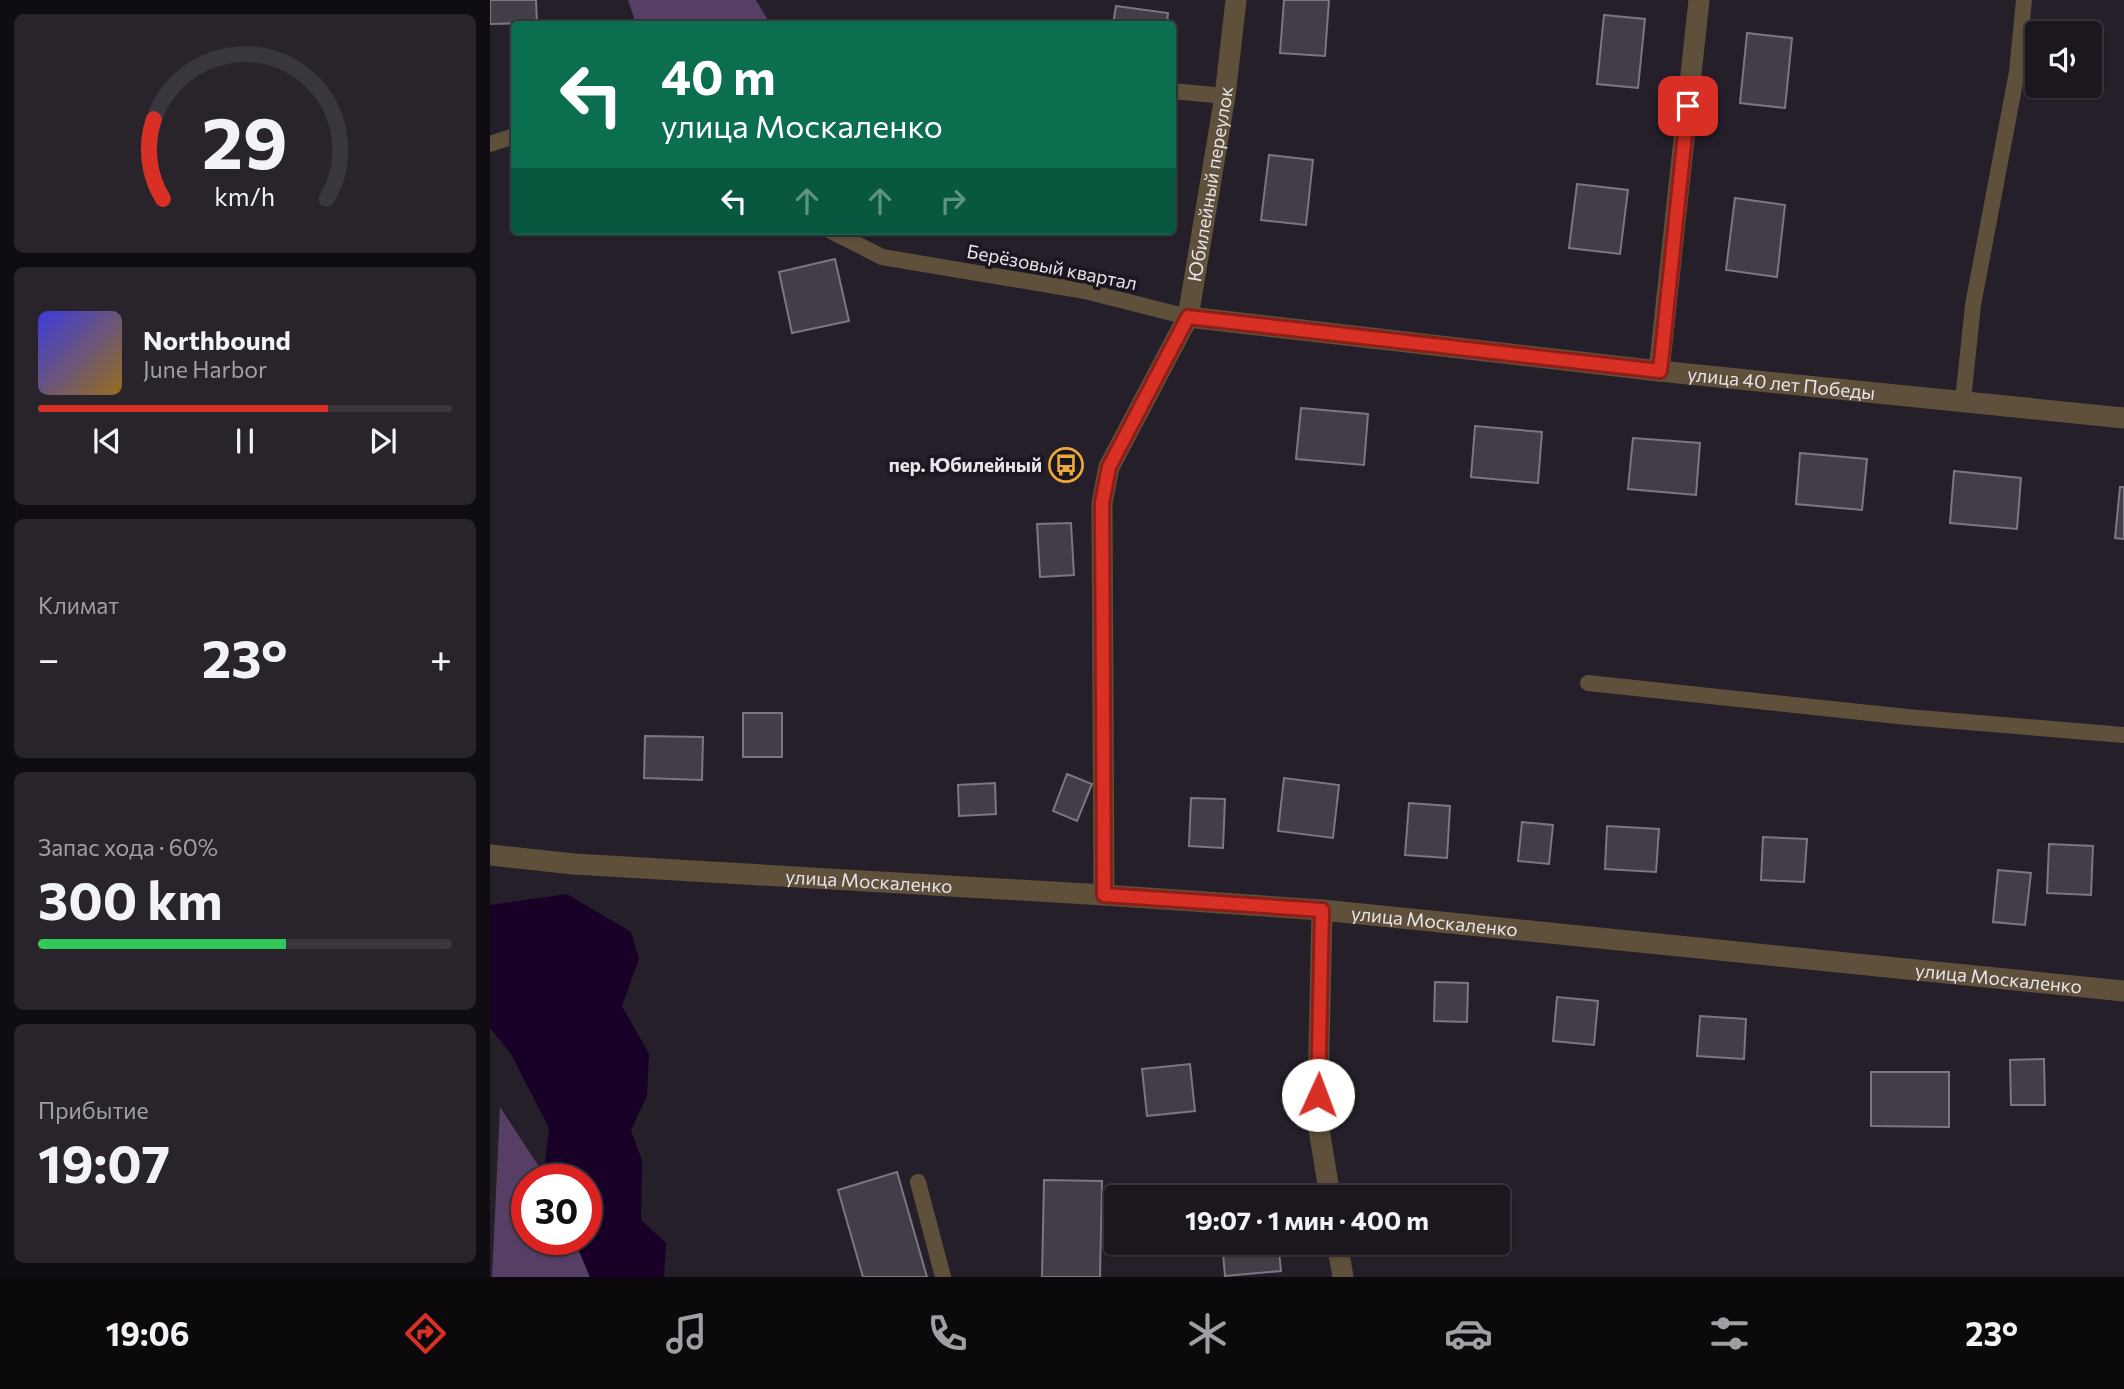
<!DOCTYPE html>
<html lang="ru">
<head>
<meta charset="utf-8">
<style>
	:root { --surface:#1c171f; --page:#29242c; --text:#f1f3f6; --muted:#a09fa4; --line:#3a363d; --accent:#d93025 }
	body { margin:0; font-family:Commissioner,sans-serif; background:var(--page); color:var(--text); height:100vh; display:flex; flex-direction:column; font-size:26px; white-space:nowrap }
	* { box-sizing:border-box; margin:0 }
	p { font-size:23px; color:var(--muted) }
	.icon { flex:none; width:38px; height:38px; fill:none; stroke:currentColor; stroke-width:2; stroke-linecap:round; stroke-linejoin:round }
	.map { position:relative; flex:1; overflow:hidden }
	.drawer { display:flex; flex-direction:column; gap:14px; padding:14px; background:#0f0d11; width:490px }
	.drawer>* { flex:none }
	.hud { position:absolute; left:21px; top:21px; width:665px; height:214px; border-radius:7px; box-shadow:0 2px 5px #0004,0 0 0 2px var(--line); background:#0b6e4f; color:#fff; overflow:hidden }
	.buttons { position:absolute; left:1535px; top:21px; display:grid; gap:14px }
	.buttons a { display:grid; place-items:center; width:77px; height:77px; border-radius:7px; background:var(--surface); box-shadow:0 2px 5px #0004,0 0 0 2px var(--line); font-size:35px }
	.speed { position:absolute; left:21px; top:1164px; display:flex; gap:14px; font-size:35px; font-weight:700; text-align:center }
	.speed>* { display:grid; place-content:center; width:91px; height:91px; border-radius:50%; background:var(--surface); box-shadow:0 2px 5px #0004,0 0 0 2px var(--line); line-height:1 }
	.speed .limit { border:10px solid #d22; background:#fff; color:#111 }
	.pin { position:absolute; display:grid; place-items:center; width:60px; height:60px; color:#fff; margin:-30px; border-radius:14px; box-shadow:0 4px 10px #0006 }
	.me { position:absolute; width:77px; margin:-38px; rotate:2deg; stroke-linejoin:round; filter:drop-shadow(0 0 5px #0008) }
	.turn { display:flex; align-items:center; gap:24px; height:147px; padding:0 35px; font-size:32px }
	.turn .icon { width:91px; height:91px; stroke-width:2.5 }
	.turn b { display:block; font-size:49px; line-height:60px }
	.lanes { display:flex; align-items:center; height:66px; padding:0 35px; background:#0003; justify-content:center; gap:35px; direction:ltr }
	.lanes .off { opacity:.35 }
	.big { font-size:52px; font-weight:700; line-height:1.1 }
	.drawer .widget { flex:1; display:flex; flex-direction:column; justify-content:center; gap:10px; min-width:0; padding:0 24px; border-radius:10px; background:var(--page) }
	.drawer .dial { align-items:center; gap:0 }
	.dial svg { height:182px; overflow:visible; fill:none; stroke:var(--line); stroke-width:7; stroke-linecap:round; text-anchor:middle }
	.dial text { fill:var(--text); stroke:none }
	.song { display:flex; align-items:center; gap:21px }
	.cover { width:84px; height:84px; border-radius:10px; background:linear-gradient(135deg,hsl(240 70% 55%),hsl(40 70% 35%)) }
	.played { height:7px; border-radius:4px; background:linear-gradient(90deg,var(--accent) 70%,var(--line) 70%) }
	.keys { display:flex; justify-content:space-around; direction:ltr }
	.heat { display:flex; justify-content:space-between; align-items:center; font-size:38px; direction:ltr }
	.charge { height:10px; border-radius:5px; background:linear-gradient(90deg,#34c759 60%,var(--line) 0) }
	.trip { position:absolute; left:614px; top:1185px; width:406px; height:70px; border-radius:7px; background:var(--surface); box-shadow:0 2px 5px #0004,0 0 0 2px var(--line); font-weight:700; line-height:70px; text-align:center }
	.menu { display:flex; height:112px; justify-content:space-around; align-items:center; background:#0b090c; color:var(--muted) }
	.menu .icon { width:49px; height:49px }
	.menu .current { color:var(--accent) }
	.menu b { font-size:32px; color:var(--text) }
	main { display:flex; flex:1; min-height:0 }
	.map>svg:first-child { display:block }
	.green { fill:#563e65 }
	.water { fill:#180026 }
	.building { fill:#433d48; stroke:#7d7682; stroke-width:2 }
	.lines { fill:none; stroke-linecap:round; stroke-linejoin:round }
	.lane { stroke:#5f503b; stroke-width:16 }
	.street { stroke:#5f503b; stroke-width:21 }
	.route-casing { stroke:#8d1f18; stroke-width:18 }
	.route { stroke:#d93025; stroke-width:12 }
	.labels { text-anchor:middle; stroke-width:7; stroke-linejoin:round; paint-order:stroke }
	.street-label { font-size:19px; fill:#e6e3e9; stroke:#1b161f }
	.poi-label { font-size:19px; font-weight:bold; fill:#e6e3e9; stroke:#1b161f; text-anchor:end }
</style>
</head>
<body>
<main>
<section class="drawer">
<div class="widget dial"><svg viewBox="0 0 100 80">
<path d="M14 69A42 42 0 1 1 86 69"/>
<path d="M14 69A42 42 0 0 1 10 34" stroke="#d93025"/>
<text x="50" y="56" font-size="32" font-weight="700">29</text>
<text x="50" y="72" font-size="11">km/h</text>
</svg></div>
<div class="widget">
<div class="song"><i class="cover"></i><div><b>Northbound</b><p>June Harbor</p></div></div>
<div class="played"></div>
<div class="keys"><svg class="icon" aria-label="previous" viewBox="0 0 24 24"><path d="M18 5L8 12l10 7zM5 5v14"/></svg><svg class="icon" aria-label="pause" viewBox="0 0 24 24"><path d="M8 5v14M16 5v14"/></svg><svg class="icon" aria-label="next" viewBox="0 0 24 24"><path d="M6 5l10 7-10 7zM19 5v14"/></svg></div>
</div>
<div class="widget"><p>Климат</p>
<div class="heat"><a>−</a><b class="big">23°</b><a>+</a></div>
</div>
<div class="widget"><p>Запас хода · 60%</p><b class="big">300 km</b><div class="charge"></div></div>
<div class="widget"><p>Прибытие</p><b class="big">19:07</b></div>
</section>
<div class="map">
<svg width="1634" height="1277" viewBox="0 0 1634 1277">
	<rect width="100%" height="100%" fill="#251f29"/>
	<g class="green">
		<path d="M 138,0 L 266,0 L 280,24 L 146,24 Z"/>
		<path d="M 10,1107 L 57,1179 L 37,1180 L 37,1239 L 84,1239 L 100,1277 L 2,1277 Z"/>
	</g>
	<path class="water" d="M 77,894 L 141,932 L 149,959 L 132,1006 L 159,1054 L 157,1096 L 141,1130 L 152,1161 L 151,1220 L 176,1243 L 174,1277 L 100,1277 L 84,1239 L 96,1239 L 96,1180 L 57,1179 L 54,1173 L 59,1128 L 21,1054 L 0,1028 L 0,905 Z"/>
	<g class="building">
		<path d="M 0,0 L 46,0 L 47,23 L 0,24 Z"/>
		<path d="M 794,0 L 839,0 L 835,56 L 790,53 Z"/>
		<path d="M 626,6 L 678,13 L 677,24 L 623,24 Z"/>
		<path d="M 1114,15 L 1155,19 L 1148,88 L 1107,84 Z"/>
		<path d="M 1257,33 L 1302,38 L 1295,108 L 1250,103 Z"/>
		<path d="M 779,155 L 823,160 L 816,225 L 771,220 Z"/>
		<path d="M 1087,184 L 1138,190 L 1130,254 L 1079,248 Z"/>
		<path d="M 1245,198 L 1295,205 L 1287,277 L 1236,270 Z"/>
		<path d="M 345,259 L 359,321 L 302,333 L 289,272 Z"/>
		<path d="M 811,408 L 878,414 L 874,465 L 806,459 Z"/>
		<path d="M 985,426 L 1052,432 L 1048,483 L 981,477 Z"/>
		<path d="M 1143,438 L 1210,443 L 1206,495 L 1138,489 Z"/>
		<path d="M 1310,453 L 1377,459 L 1372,510 L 1306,504 Z"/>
		<path d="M 1464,471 L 1531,478 L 1527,529 L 1460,523 Z"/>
		<path d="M 1630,487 L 1634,487 L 1634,539 L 1625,538 Z"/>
		<path d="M 581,523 L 584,575 L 550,577 L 547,524 Z"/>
		<rect x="253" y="713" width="39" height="44"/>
		<path d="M 155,736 L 213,737 L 212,780 L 154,778 Z"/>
		<path d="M 577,774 L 602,784 L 587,821 L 563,811 Z"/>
		<path d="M 794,778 L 849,785 L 843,838 L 788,831 Z"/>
		<path d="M 505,783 L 506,814 L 469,816 L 468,785 Z"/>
		<path d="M 701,798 L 735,799 L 733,848 L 699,846 Z"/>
		<path d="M 919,803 L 960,806 L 957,858 L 915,855 Z"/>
		<path d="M 1032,822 L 1063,825 L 1059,864 L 1028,861 Z"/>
		<path d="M 1117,826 L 1169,829 L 1166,872 L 1115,869 Z"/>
		<path d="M 1273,837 L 1317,839 L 1314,882 L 1271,880 Z"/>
		<path d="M 1559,844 L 1603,846 L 1601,895 L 1557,893 Z"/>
		<path d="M 1508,870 L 1541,873 L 1535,925 L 1503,922 Z"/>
		<path d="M 945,982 L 978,983 L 977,1022 L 944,1021 Z"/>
		<path d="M 1067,997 L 1108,1001 L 1104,1045 L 1063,1041 Z"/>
		<path d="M 1210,1016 L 1256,1019 L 1254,1059 L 1207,1056 Z"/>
		<path d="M 1554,1059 L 1555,1105 L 1521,1105 L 1520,1060 Z"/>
		<path d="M 700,1064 L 705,1111 L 657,1116 L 652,1069 Z"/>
		<path d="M 1381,1072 L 1459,1072 L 1459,1127 L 1381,1126 Z"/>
		<path d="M 407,1172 L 437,1277 L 373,1277 L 348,1190 Z"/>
		<path d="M 554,1180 L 612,1181 L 610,1277 L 552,1277 Z"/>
		<path d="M 732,1242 L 788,1242 L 791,1271 L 735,1276 Z"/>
	</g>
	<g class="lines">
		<g class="lane">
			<path d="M 682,91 L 735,96"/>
			<path d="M 0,144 L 24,136"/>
			<path d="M 341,231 L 392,257 L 595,291 L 698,317"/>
			<path d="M 1473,400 L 1483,305 L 1527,72 L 1534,0"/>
			<path d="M 1098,683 L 1417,717 L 1634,735"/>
			<path d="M 428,1182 L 453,1277"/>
		</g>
		<g class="street">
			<path id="s1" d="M 698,317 L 1169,371 L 1634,418"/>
			<path d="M 1169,371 L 1209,0"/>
			<path id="s2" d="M 0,855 L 84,864 L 614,895 L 832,910 L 1634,991"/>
			<path id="s3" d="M 614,895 L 612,503 L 619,467 L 698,317 L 735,96 L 746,0"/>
			<path d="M 832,910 L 828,1095 L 829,1129 L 840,1197"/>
			<path d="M 847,1242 L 853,1277"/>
		</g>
	</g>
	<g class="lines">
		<g class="route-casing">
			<path id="route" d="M 828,1095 L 832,910 L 614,895 L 612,503 L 619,467 L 698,317 L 1170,371 L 1198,106"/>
		</g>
		<use href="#route" class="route"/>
	</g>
	<defs>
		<g id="bus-ring" transform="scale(1.75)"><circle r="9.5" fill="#1b161f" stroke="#eba93a" stroke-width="1.5"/><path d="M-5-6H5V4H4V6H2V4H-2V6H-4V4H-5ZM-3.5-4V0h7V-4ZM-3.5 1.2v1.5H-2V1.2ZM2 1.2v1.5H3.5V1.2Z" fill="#eba93a"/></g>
	</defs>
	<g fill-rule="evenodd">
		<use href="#bus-ring" x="576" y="465"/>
	</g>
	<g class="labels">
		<g class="street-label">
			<text dy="7" stroke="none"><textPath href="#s3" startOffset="733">Юбилейный переулок</textPath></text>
			<text transform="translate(562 267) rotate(11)" y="7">Берёзовый квартал</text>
			<text dy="7" stroke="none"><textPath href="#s1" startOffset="597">улица 40 лет Победы</textPath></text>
			<text dy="7" stroke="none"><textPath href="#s2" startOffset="380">улица Москаленко</textPath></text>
			<text dy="7" stroke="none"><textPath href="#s2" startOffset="947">улица Москаленко</textPath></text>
			<text dy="7" stroke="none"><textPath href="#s2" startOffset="1514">улица Москаленко</textPath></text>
		</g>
		<g class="poi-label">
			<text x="552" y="472">пер. Юбилейный</text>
		</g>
	</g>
</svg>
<div class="buttons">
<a><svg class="icon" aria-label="sound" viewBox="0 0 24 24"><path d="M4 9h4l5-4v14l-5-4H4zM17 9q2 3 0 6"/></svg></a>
</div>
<div class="speed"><div class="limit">30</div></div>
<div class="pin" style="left:1198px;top:106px;background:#d93025"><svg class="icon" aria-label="arrive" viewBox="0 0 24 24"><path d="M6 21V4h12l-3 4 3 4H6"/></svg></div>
<svg class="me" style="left:828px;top:1095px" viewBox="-20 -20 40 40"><circle r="19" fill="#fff"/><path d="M0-13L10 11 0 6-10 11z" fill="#d93025"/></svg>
<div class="trip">19:07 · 1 мин · 400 m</div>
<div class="hud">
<div class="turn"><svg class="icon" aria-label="left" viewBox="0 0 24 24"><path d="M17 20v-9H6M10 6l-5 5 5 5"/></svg><div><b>40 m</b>улица Москаленко</div></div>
<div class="lanes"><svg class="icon" aria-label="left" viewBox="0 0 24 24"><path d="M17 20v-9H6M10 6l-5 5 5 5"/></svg><svg class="icon off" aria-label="ahead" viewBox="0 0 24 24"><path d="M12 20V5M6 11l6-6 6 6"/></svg><svg class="icon off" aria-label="ahead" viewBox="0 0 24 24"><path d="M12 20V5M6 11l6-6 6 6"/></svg><svg class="icon off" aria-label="right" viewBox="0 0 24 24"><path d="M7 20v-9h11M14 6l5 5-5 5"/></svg></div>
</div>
</div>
</main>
<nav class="menu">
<b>19:06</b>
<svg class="icon current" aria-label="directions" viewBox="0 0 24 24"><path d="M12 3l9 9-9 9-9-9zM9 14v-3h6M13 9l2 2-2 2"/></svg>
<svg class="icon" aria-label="music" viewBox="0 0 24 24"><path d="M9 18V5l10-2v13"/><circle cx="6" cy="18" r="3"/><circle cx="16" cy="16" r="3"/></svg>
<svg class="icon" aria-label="phone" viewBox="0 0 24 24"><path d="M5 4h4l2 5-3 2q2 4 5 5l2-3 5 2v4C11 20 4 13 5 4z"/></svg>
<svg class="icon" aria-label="climate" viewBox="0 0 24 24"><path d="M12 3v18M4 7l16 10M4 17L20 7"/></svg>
<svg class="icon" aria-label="car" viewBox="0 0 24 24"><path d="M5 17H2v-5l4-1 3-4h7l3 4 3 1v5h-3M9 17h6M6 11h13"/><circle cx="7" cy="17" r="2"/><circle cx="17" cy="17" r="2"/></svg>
<svg class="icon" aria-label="filters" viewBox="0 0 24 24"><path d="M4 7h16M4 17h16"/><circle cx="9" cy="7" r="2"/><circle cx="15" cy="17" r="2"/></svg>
<b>23°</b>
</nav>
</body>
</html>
